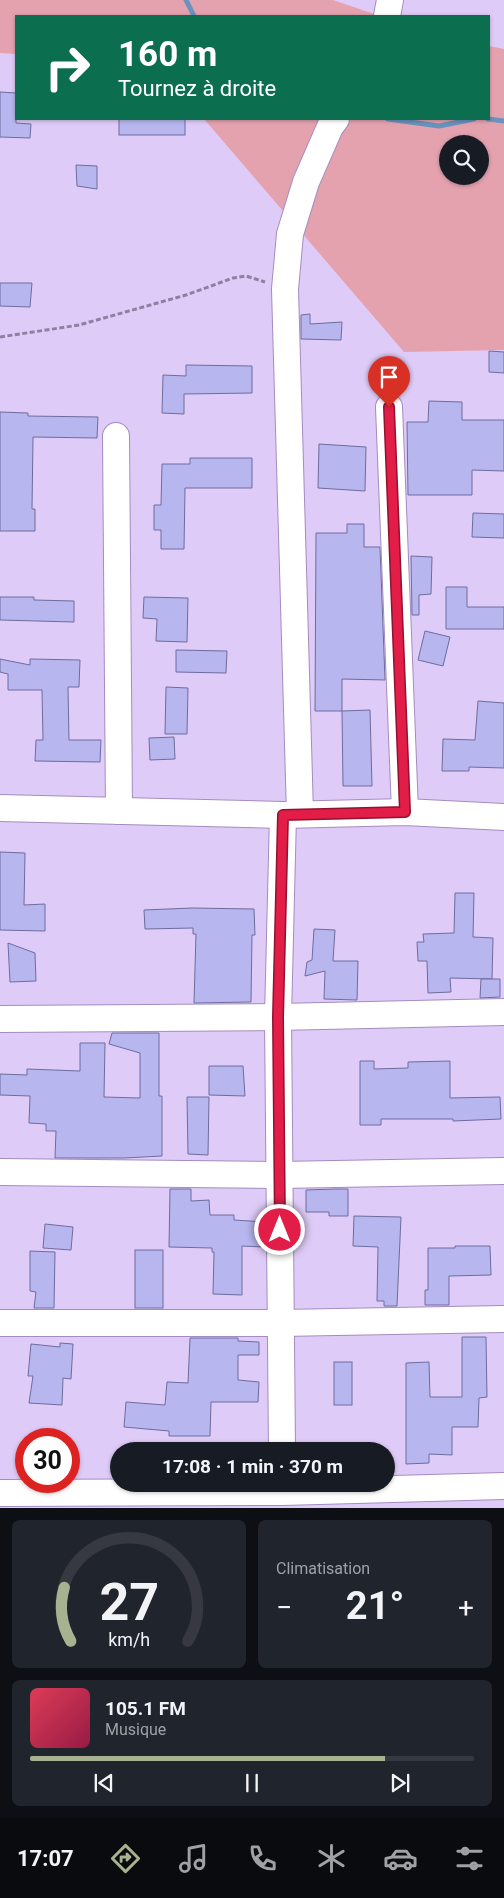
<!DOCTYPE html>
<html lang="fr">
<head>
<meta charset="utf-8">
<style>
	:root { --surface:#171b24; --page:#20242c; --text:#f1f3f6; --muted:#9ea1a6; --line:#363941; --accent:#a7b390 }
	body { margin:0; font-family:Roboto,sans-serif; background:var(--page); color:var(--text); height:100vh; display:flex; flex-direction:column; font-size:19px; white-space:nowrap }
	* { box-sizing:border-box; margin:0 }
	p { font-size:16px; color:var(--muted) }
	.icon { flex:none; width:28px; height:28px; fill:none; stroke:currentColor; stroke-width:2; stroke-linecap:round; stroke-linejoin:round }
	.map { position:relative; height:1508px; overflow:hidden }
	.side { display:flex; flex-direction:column; gap:12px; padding:12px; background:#0d0f14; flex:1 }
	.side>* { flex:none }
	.guide { position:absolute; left:15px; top:15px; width:475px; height:105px; border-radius:0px; box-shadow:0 1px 4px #0004; background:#0b6e4f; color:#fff; overflow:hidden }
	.controls { position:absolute; left:439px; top:135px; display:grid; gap:10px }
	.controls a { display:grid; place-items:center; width:50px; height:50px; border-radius:50%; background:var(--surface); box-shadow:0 1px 4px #0004; font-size:25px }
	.speed { position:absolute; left:15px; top:1428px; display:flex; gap:10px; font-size:25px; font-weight:700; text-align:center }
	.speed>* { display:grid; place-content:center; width:65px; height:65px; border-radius:50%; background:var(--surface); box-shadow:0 1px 4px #0004; line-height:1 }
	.speed .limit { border:8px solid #d22; background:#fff; color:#111 }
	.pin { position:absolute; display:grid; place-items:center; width:42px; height:42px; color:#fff; margin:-51px -21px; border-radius:50% 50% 50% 0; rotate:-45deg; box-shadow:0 0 5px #0007 }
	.pin .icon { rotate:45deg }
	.me { position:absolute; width:55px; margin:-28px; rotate:0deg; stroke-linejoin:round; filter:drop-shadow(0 0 4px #0008) }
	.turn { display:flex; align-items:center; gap:18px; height:105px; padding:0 20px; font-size:22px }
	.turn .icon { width:65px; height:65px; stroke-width:2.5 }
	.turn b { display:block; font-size:35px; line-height:42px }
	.big { font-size:38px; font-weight:700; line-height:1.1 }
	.side .tile { flex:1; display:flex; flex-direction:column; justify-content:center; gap:8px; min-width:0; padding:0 18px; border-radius:8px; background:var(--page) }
	.side .dial { align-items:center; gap:0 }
	.dial svg { height:130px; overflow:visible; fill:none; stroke:var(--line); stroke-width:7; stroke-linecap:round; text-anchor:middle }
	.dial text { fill:var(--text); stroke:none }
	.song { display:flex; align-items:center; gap:15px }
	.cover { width:60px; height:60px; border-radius:8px; background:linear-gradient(135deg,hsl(350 70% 55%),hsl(340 70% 35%)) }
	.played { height:5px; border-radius:2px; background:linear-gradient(90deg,var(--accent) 80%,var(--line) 80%) }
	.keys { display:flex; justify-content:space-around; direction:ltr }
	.heat { display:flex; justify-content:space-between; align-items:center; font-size:28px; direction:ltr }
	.side .tiles { flex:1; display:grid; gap:12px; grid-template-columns:1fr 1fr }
	.tile:last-child { grid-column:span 2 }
	.trip { position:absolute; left:110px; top:1442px; width:285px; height:50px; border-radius:25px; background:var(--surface); box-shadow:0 1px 4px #0004; font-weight:700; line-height:50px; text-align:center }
	.menu { display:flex; height:80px; justify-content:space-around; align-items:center; background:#090b0e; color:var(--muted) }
	.menu .icon { width:35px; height:35px }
	.menu .current { color:var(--accent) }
	.menu b { font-size:22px; color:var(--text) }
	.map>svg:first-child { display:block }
	.green { fill:#e4a2af; fill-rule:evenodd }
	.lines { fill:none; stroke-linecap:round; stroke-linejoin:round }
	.stream { stroke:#6992bd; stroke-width:5 }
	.building { fill:#b7b6ee; stroke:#6e6c9f }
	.minor-casing { stroke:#a48cc0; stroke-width:28 }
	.path { stroke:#8f80a1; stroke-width:3; stroke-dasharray:5 2.5; stroke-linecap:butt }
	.minor { stroke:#fff; stroke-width:26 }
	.route-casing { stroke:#92132f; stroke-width:12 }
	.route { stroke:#e11d48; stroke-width:9 }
</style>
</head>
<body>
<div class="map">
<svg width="504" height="1508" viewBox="0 0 504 1508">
	<rect width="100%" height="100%" fill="#dfcbf7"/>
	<g class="green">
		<path d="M 0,0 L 333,0 L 380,16 L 16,16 L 16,54 L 0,53 Z"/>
		<path d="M 489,46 L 504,49 L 504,350 L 404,352 L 204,119 L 489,119 ZM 448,144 L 480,144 L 480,176 L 448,176 Z"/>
	</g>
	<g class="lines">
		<g class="stream">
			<path d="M 186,0 L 194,16"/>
			<path d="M 388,119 L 439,126 L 474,119"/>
			<path d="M 488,119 L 504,121"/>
		</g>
	</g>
	<g class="building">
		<path d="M 0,92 L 16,93 L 16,123 L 31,124 L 30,138 L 0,137 Z"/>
		<rect x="119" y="119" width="66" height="16"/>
		<path d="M 76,165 L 97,166 L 97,189 L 77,186 Z"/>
		<path d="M 0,283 L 32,283 L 30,307 L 0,306 Z"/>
		<path d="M 310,314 L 310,324 L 342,322 L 341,340 L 301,339 L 301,315 Z"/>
		<path d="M 489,351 L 504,352 L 504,373 L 489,372 Z"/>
		<path d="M 186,365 L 252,366 L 252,393 L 184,394 L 184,414 L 162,413 L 163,375 L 186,376 Z"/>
		<path d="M 429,401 L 462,402 L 462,420 L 504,420 L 504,471 L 472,470 L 472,495 L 408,495 L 407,422 L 428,422 Z"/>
		<path d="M 0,412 L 28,413 L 28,416 L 98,417 L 97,438 L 33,437 L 32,509 L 35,509 L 35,531 L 0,531 Z"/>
		<path d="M 319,444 L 366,447 L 365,491 L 318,488 Z"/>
		<path d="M 190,458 L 252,458 L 252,488 L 185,488 L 184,549 L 161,549 L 161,530 L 154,530 L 154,505 L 161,505 L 162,464 L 190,464 Z"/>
		<path d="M 473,513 L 504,514 L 504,538 L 472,537 Z"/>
		<path d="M 347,524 L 364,524 L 364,547 L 380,547 L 385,680 L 342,679 L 342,711 L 315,711 L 316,533 L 347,533 Z"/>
		<path d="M 411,556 L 432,557 L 431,594 L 419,595 L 419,615 L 412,615 Z"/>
		<path d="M 446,587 L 467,587 L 467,607 L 504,607 L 504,629 L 446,629 Z"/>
		<path d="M 0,597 L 34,597 L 34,600 L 74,601 L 74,622 L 0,620 Z"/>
		<path d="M 144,597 L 188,598 L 187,642 L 156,641 L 157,619 L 143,618 Z"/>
		<path d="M 425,631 L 450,637 L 443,666 L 418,660 Z"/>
		<path d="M 176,650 L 227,651 L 226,673 L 176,672 Z"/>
		<path d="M 0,659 L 30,665 L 30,659 L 80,660 L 79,687 L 68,687 L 69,740 L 101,740 L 100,762 L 35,761 L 36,740 L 43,740 L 42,690 L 8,690 L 8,674 L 0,672 Z"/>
		<path d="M 166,687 L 188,688 L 187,734 L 165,734 Z"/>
		<path d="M 478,701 L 504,703 L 504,768 L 469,767 L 469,771 L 442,771 L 443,739 L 475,740 Z"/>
		<path d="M 370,710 L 372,786 L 343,786 L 342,711 Z"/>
		<path d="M 174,737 L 175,759 L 150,760 L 149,738 Z"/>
		<path d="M 0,852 L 25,853 L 24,905 L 45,904 L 45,931 L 0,930 Z"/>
		<path d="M 455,893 L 474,893 L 473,937 L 493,938 L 492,979 L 450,978 L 451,992 L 428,993 L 427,961 L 418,961 L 417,942 L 424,942 L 423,934 L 454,933 Z"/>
		<path d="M 192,908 L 254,909 L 255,935 L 252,935 L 251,1002 L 194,1003 L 196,934 L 193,934 L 193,928 L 145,929 L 144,910 Z"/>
		<path d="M 314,929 L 335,930 L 333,961 L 358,961 L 357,1000 L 324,999 L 325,971 L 305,976 L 307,962 L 312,960 Z"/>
		<path d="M 8,943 L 35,953 L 36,981 L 10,982 Z"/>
		<path d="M 481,979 L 500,979 L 500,997 L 480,998 Z"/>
		<path d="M 112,1033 L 159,1033 L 159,1096 L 162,1096 L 162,1156 L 124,1158 L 55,1158 L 56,1131 L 46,1131 L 46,1124 L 29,1123 L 30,1096 L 0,1095 L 0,1074 L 27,1075 L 27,1069 L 80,1071 L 80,1043 L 105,1043 L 104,1097 L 140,1098 L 140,1053 L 109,1044 Z"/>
		<path d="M 360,1061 L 374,1061 L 374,1069 L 408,1068 L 408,1062 L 450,1061 L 450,1098 L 500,1097 L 501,1119 L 453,1121 L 453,1119 L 381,1119 L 381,1125 L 360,1125 Z"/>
		<path d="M 209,1066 L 243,1066 L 245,1096 L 209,1095 Z"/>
		<path d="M 187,1097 L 209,1097 L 208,1155 L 188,1154 Z"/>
		<path d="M 170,1189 L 191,1189 L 191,1201 L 209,1200 L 210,1215 L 234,1215 L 234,1220 L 265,1222 L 264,1247 L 242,1246 L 242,1295 L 213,1294 L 214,1252 L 212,1252 L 212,1248 L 169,1247 Z"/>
		<path d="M 335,1189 L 348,1189 L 348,1216 L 329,1216 L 329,1212 L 306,1212 L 306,1190 Z"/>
		<path d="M 354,1216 L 401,1217 L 397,1306 L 384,1306 L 384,1301 L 377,1301 L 378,1247 L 353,1246 Z"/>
		<path d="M 45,1224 L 73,1227 L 71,1250 L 43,1248 Z"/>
		<path d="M 455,1246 L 490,1246 L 491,1275 L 449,1276 L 449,1305 L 425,1305 L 425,1290 L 428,1290 L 428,1248 L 455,1248 Z"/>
		<rect x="135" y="1250" width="28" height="58"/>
		<path d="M 30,1251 L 55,1252 L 54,1308 L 34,1308 L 36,1292 L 30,1291 Z"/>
		<path d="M 462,1337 L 486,1337 L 487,1397 L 479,1398 L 478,1427 L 452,1427 L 452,1455 L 429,1454 L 429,1463 L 406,1464 L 406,1363 L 429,1362 L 430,1397 L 462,1397 Z"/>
		<path d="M 190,1338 L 238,1338 L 238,1341 L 259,1342 L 259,1355 L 238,1355 L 238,1380 L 259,1382 L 258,1402 L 211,1402 L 210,1436 L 169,1436 L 169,1431 L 124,1427 L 126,1402 L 165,1405 L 167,1382 L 188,1383 Z"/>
		<path d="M 60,1343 L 73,1344 L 71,1379 L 63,1378 L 62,1405 L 29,1403 L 33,1376 L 28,1376 L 31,1344 L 60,1347 Z"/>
		<rect x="334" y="1362" width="18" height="43"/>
	</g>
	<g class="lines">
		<g class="minor-casing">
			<g id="minor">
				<path d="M 387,16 L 390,0"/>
				<path d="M 389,407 L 405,812"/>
				<path d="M 116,436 L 119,811"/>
				<path d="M 0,808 L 283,815 L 405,812 L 504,817"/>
				<path d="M 300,814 L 285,289 L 290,234 L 306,182 L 330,127 L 336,119"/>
				<path d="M 0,1019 L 278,1017 L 504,1012"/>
				<path d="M 0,1172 L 279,1175 L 504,1171"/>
				<path d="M 0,1323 L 281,1323 L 504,1319"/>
				<path d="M 282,1451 L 278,1017 L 283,815"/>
				<path d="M 0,1493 L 282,1492 L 504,1486"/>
			</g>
		</g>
		<path class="path" d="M 0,337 L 79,325 L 186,295 L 233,278 L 246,276 L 265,282"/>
		<use href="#minor" class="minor"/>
	</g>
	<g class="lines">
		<g class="route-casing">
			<path id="route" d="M 280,1230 L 278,1017 L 283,815 L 405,812 L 389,407"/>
		</g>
		<use href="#route" class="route"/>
	</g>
</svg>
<div class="controls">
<a><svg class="icon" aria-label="search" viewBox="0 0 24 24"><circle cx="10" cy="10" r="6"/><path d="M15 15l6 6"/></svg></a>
</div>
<div class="speed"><div class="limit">30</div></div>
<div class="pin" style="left:389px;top:407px;background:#d93025"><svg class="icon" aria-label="arrive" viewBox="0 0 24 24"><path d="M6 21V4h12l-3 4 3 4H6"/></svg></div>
<svg class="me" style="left:280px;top:1230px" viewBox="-20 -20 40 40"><circle r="17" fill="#e11d48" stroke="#fff" stroke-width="3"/><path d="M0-11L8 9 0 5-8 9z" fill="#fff"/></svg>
<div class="trip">17:08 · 1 min · 370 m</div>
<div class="guide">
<div class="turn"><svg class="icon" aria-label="right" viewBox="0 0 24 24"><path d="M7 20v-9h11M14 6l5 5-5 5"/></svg><div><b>160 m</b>Tournez à droite</div></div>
</div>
</div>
<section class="side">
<div class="tiles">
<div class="tile dial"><svg viewBox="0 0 100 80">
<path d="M14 69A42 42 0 1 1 86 69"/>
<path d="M14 69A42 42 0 0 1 10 36" stroke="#a7b390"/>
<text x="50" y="56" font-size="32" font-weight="700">27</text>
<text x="50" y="72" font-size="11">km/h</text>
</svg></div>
<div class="tile"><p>Climatisation</p>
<div class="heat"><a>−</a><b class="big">21°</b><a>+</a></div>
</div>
<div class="tile">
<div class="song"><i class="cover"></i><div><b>105.1 FM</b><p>Musique</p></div></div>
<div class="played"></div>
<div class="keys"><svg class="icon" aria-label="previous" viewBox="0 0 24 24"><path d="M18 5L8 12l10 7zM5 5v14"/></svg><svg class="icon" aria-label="pause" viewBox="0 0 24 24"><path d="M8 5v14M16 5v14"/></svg><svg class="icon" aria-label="next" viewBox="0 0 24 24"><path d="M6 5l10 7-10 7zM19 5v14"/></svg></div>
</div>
</div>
</section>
<nav class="menu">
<b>17:07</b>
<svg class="icon current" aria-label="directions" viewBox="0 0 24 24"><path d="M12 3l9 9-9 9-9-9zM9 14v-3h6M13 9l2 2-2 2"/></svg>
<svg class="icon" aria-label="music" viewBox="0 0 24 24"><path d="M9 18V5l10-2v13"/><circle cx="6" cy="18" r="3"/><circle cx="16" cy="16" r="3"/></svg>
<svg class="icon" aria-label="phone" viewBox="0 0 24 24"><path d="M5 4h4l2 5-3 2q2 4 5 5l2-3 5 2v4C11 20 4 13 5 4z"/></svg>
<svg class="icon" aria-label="climate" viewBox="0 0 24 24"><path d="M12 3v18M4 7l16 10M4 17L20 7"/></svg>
<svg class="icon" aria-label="car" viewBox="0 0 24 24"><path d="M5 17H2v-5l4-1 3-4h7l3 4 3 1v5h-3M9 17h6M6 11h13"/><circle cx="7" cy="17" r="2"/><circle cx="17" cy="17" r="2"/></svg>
<svg class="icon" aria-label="filters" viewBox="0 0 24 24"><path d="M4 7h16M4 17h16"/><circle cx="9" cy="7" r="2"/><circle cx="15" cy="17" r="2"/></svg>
</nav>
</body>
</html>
